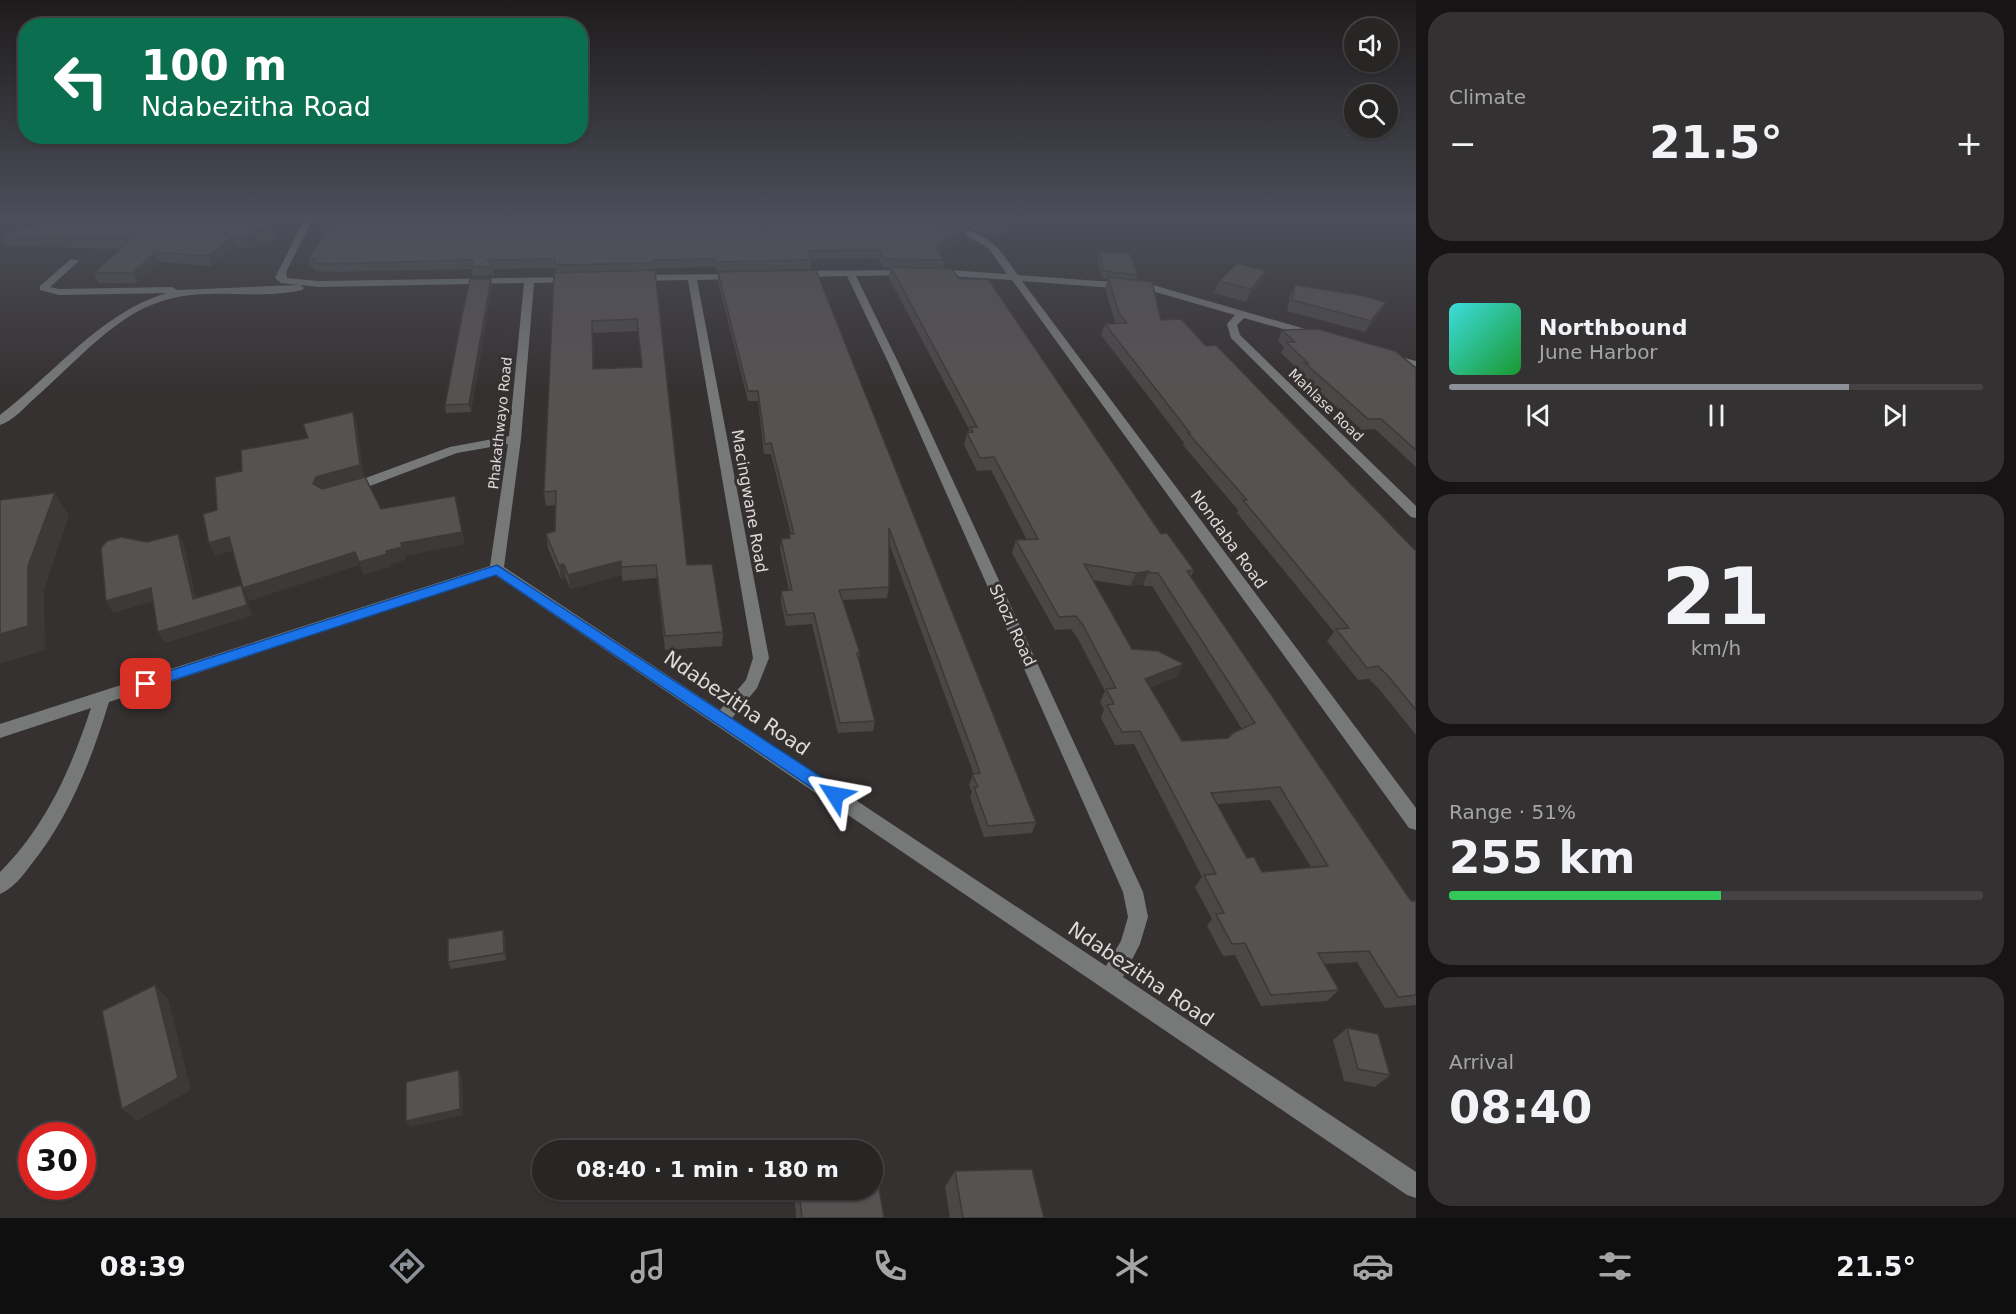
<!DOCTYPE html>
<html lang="en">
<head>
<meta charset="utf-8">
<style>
	:root { --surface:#282525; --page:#343132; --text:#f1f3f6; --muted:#a5a5a7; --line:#444242; --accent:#8c9099 }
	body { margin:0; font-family:"DejaVu Sans",sans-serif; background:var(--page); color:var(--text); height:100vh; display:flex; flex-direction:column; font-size:22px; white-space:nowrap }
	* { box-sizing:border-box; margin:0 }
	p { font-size:20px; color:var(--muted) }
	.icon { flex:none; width:33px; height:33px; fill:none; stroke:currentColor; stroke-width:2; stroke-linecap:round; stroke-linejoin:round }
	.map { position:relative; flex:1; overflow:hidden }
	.sheet { display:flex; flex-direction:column; gap:12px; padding:12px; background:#161414; width:600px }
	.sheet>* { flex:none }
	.hud { position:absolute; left:18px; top:18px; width:570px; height:126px; border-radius:24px; box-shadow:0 2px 4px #0004,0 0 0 2px var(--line); background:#0b6e4f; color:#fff; overflow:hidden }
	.fabs { position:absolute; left:1344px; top:18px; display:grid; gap:12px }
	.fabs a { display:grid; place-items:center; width:54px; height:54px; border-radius:50%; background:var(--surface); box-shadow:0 2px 4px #0004,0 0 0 2px var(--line); font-size:30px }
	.speed { position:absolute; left:18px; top:1122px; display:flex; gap:12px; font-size:30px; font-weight:700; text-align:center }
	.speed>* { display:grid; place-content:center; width:78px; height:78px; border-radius:50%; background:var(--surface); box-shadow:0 2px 4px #0004,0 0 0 2px var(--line); line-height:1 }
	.speed .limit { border:9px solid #d22; background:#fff; color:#111 }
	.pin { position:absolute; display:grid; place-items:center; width:51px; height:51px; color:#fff; margin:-26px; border-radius:12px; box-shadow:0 3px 9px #0006 }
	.me { position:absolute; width:66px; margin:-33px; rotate:304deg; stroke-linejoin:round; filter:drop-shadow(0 0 4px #0008) }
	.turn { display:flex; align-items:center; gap:21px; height:126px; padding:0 24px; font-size:27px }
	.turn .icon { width:78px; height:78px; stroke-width:2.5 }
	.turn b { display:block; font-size:42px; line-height:51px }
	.big { font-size:45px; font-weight:700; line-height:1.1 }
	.sheet .tile { flex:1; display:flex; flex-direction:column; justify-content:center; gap:9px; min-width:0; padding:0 21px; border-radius:24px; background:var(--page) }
	.sheet .dial { align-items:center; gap:0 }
	.dial b { font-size:78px; line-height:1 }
	.song { display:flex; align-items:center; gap:18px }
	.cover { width:72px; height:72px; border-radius:9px; background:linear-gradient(135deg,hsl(180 70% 55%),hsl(130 70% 35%)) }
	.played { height:6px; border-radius:3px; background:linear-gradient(90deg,var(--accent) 75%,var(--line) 75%) }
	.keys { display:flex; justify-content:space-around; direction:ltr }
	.heat { display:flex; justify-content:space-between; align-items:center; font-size:33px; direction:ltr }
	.charge { height:9px; border-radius:4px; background:linear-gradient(90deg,#34c759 51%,var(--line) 0) }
	.trip { position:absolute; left:532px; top:1140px; width:351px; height:60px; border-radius:30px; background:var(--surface); box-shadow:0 2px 4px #0004,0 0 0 2px var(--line); font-weight:700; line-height:60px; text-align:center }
	.dock { display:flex; height:96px; justify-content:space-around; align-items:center; background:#100f0f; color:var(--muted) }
	.dock .icon { width:42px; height:42px }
	.dock .active { color:var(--accent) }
	.dock b { font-size:27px; color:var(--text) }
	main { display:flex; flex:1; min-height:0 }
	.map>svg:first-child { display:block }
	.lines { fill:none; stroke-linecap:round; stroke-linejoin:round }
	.minor { fill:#777979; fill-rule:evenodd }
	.wall { fill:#4b4747; fill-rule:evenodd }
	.shaded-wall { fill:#3d3939 }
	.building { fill:#575252; stroke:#3d3939; stroke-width:1.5; fill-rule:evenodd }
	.route { fill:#1a73e8; stroke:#114b97; stroke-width:1.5 }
	.labels { text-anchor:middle; stroke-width:6; stroke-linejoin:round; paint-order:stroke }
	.far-street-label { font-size:14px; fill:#dddada; stroke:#363131 }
	.street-label { font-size:16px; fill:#dddada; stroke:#363131 }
	.near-street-label { font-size:20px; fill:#dddada; stroke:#363131 }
</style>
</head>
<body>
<main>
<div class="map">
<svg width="1416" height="1218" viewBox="0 0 1416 1218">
	<rect width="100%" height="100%" fill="#363131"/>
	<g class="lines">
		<g class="minor">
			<path d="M 305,218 L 313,218 L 286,272 L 287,278 L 319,281 L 576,277 L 578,279 L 573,282 L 534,283 L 521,439 L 504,567 L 720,710 L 746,680 L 753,658 L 688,280 L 636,281 L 631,278 L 636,275 L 741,274 L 741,278 L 738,279 L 697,280 L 769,658 L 757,688 L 732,718 L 1106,966 L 1121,941 L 1128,917 L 1123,892 L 889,364 L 847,276 L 798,277 L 793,274 L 798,271 L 912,270 L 912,274 L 909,275 L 856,276 L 899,364 L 1143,892 L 1148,917 L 1140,944 L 1123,977 L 1416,1172 L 1416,1198 L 1407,1195 L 495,575 L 109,702 C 91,761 69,818 30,866 C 22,877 12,889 0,894 L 0,872 C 46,826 71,769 91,708 L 0,738 L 0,724 L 490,566 L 508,444 L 457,453 L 354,492 L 344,492 L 342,489 L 344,486 L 450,447 L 509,436 L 524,283 L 319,287 L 300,285 L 304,288 L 302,290 C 240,303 194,279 133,314 C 97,336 68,369 36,397 C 26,406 13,421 0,425 L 0,415 C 54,374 99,314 166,293 L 59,295 L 40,290 L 40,286 L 71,259 L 79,261 L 50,287 L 59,289 L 172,287 L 177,290 L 298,285 L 281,283 L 275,278 Z"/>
			<path d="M 908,218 C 934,218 974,227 994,245 C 1003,252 1010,265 1018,275 L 1153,285 L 1319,333 L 1320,335 L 1315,338 L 1244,318 L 1237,325 L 1240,335 L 1416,506 L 1416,518 L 1411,517 L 1231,338 L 1227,324 L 1235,315 L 1152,291 L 1022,281 L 1416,808 L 1416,830 L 1409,828 L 1012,280 L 936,275 L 931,272 L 936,269 L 1007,274 L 989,249 L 980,243 L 961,234 Z"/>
			<path d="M 1390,354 L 1416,361 L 1416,367 L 1386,359 L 1385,357 Z"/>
		</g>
	</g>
	<g class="wall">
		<path d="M 52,218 L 289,218 L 274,230 L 276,240 L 259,241 L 249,248 L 236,247 L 212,266 L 159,262 L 137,283 L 99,283 L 94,273 L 121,249 L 8,246 L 3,236 Z"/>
		<path d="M 924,218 L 1025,218 L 1002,235 L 986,235 L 966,226 L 942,220 Z"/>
		<path d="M 324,228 L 966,230 L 965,238 L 939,252 L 944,260 L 943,268 L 959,279 L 1161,534 L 1194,570 L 1191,577 L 1411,901 L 1416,901 L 1416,1005 L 1385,1008 L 1357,962 L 1324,964 L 1339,990 L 1327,1001 L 1261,1006 L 1235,955 L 1223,956 L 1207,926 L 1212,919 L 1195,887 L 1202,877 L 1134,744 L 1115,745 L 1101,718 L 1104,710 L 1100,702 L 1105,691 L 1078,639 L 1071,629 L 1055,630 L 1012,553 L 1016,540 L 1027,540 L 991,470 L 977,471 L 964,445 L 967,433 L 968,433 L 969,429 L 889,278 L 890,267 L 883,267 L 878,258 L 811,259 L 811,269 L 716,271 L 715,267 L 655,268 L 687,565 L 723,632 L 722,646 L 665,650 L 657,578 L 622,581 L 622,575 L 570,589 L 566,578 L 561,579 L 548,548 L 546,534 L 555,531 L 556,505 L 546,506 L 544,492 L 556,273 L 555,268 L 494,269 L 494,275 L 473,276 L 472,269 L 331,272 L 315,271 L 313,267 L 311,267 L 308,259 L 325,232 ZM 638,331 L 642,367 L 594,369 L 593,333 ZM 1092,580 L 1130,586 L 1143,584 L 1145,586 L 1152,586 L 1242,729 L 1228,738 L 1182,741 L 1150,687 L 1177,677 L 1132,649 ZM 1270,800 L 1311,867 L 1262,872 L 1247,858 L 1217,804 Z"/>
		<path d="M 1099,252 L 1138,275 L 1136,280 L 1161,320 L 1206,346 L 1416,551 L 1416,735 L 1379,689 L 1369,679 L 1358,680 L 1327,641 L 1334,632 L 1237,513 L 1238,510 L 1183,445 L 1184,443 L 1101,335 L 1105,324 L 1115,323 L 1105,288 L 1108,279 L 1102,278 L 1097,259 Z"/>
		<path d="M 816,270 L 1036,822 L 1032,833 L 984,837 L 970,797 L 972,792 L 969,785 L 973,774 L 972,769 L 889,543 L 889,587 L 887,598 L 843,600 L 860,653 L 859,659 L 875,721 L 873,731 L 838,733 L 812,624 L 786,626 L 781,602 L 781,591 L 789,590 L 780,550 L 781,539 L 789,539 L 789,534 L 791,534 L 771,454 L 764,454 L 758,401 L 748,401 L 718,281 L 718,272 Z"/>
		<path d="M 1266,271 L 1261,283 L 1246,302 L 1214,293 L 1219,281 Z"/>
		<path d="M 1295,285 L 1386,302 L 1380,313 L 1365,332 L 1287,311 L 1290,296 Z"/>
		<path d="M 492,286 L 471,412 L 446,413 L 445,405 Z"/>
		<path d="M 1282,330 L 1416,368 L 1416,467 L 1375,429 L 1362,430 L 1300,374 L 1301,372 L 1281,353 L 1284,347 L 1278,341 Z"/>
		<path d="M 503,930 L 505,938 L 506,960 L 451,969 L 448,962 Z"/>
		<path d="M 1347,1028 L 1390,1075 L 1375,1087 L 1344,1081 L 1333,1040 Z"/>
		<path d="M 955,1171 L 1044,1218 L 950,1218 L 945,1187 Z"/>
		<path d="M 798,1190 L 873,1190 L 884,1218 L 796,1218 L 795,1202 Z"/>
	</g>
	<g class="shaded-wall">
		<path d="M 274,218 L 289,218 L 274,230 L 276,240 L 271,220 Z"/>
		<path d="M 1016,218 L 1025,218 L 1002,235 L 1003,227 Z"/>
		<path d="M 966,230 L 965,238 L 934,255 L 935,247 Z"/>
		<path d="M 256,231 L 259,241 L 249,248 L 246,239 Z"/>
		<path d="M 232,237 L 236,247 L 212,266 L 208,256 Z"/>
		<path d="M 155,252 L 159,262 L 137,283 L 133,273 Z"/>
		<path d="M 493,262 L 495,270 L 494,275 L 492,267 Z"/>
		<path d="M 1266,271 L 1261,283 L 1246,302 L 1251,289 Z"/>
		<path d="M 491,279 L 492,286 L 471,412 L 469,404 Z"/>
		<path d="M 1386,302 L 1380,313 L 1365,332 L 1371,321 Z"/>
		<path d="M 592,321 L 593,333 L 595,382 L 593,369 Z"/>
		<path d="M 353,412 L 357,424 L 364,477 L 320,490 L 313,484 L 316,477 Z"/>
		<path d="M 55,493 L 69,516 L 44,590 L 45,650 L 0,664 L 0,634 L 28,566 Z"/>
		<path d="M 455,496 L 465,544 L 405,556 L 406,560 L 390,564 L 391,567 L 363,575 L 359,562 L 386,551 L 401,543 Z"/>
		<path d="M 178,534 L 184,545 L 199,610 L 193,599 Z"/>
		<path d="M 229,537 L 235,550 L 215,556 L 209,543 Z"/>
		<path d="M 355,552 L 359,565 L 249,601 L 243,588 Z"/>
		<path d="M 621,561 L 622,575 L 570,589 L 568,575 Z"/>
		<path d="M 564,564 L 566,578 L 561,579 L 559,565 Z"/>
		<path d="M 1149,571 L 1143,584 L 1130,586 L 1136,573 Z"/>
		<path d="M 241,585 L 246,596 L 252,616 L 165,643 L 158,632 Z"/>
		<path d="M 151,588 L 158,600 L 113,613 L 106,601 Z"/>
		<path d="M 1184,664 L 1177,677 L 1139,692 L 1145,679 Z"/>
		<path d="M 503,930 L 505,938 L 506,960 L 504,953 Z"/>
		<path d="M 155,985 L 168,999 L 191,1090 L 137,1121 L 122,1109 Z"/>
		<path d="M 459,1070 L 462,1077 L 463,1115 L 410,1127 L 406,1121 Z"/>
	</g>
	<g class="building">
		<path d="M 52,218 L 274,218 L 271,220 L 273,231 L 256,231 L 246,239 L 232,237 L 208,256 L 155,252 L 133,273 L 94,273 L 131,239 L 3,236 Z"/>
		<path d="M 330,218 L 923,218 L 966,230 L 935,247 L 944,260 L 884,259 L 879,250 L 808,251 L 812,260 L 716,262 L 715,259 L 654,260 L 655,263 L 555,265 L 555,259 L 486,260 L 493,262 L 492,267 L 472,267 L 473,260 L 329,264 L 312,263 L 315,259 L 308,259 L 328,228 L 324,228 Z"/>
		<path d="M 967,218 L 1016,218 L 1003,227 L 987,227 Z"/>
		<path d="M 1099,252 L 1130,254 L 1138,275 L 1104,271 Z"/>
		<path d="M 1237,263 L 1266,271 L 1251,289 L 1219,281 Z"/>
		<path d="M 891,267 L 952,269 L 959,279 L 988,279 L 1161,534 L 1167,533 L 1194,570 L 1187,571 L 1411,901 L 1416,901 L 1416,995 L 1398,997 L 1369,951 L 1318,953 L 1339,990 L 1271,995 L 1245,943 L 1232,944 L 1216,914 L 1224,913 L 1204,875 L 1216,874 L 1140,731 L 1122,732 L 1107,705 L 1114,704 L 1106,689 L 1116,688 L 1083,625 L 1076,616 L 1059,617 L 1016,540 L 1038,539 L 994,457 L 980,458 L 967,433 L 973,432 L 970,427 L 977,427 ZM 1084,564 L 1136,573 L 1149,571 L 1150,573 L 1158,573 L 1255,723 L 1233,733 L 1228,738 L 1182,741 L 1145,679 L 1184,664 L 1158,651 L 1132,649 ZM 1280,787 L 1328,866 L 1262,872 L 1254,857 L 1247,858 L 1211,793 Z"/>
		<path d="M 655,270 L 687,565 L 712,564 L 723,632 L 665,636 L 656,565 L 621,567 L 621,561 L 568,575 L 564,564 L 559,565 L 546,534 L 555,531 L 556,491 L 544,492 L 554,273 ZM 637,319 L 642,367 L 593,369 L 592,321 Z"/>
		<path d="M 816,270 L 1036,822 L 988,826 L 974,787 L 978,787 L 972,774 L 980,773 L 975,758 L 889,528 L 889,587 L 839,590 L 860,653 L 857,653 L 875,721 L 840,723 L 814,613 L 787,615 L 781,591 L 792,590 L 781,539 L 790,538 L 789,534 L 794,534 L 771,443 L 765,444 L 758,391 L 748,391 L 718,272 Z"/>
		<path d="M 1108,277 L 1152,282 L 1161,320 L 1181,319 L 1206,346 L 1216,345 L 1416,551 L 1416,710 L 1389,677 L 1378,666 L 1367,668 L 1336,629 L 1349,628 L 1243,500 L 1247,500 L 1188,433 L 1190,433 L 1105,324 L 1127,323 L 1119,313 Z"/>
		<path d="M 470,279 L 491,279 L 469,404 L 445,405 L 462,316 Z"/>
		<path d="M 1295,285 L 1359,295 L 1386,302 L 1371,321 L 1292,300 Z"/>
		<path d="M 1318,329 L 1395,351 L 1416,368 L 1416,450 L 1381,419 L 1368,419 L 1305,363 L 1308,363 L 1286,342 L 1295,342 L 1282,330 Z"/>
		<path d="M 353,412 L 360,465 L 316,477 L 313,484 L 322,489 L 365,477 L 381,509 L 455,496 L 462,532 L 401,543 L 402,547 L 386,551 L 387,554 L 359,562 L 355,552 L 243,588 L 229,537 L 209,543 L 203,514 L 217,510 L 215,477 L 242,471 L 241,450 L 308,438 L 303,424 Z"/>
		<path d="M 55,493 L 28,566 L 28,626 L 0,634 L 0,500 Z"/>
		<path d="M 178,534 L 193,599 L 241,585 L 247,605 L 158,632 L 151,588 L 106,601 L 101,548 L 107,541 L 121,537 L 147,542 Z"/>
		<path d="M 503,930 L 504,953 L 448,962 L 448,939 Z"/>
		<path d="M 155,985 L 178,1078 L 122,1109 L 102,1011 Z"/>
		<path d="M 1347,1028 L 1378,1034 L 1390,1075 L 1358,1069 Z"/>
		<path d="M 459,1070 L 460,1109 L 406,1121 L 406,1082 Z"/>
		<path d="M 1032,1169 L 1044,1218 L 963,1218 L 955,1171 Z"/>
		<path d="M 873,1182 L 878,1182 L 884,1218 L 802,1218 L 799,1190 L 873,1190 Z"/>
	</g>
	<linearGradient id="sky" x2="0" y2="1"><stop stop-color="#1e1b1b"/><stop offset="0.56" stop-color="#4c4e5a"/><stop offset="1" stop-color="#4c4e5a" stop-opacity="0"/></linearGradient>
	<rect width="1416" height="389" fill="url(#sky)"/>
	<path class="route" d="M 497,565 L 841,790 L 844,795 L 841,800 L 835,802 L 830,800 L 496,575 L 146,689 L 141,687 L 139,684 L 141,680 Z"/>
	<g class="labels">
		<g class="far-street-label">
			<text transform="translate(1326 405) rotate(44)" y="5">Mahlase Road</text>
			<text transform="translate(500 423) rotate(-84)" y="5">Phakathwayo Road</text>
		</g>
		<g class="street-label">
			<text transform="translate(750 501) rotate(80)" y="6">Macingwane Road</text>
			<text transform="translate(1229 539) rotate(54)" y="6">Nondaba Road</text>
			<text transform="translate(1013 625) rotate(65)" y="6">Shozi Road</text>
		</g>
		<g class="near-street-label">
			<text transform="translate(737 703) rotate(34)" y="7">Ndabezitha Road</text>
			<text transform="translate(1141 974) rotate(34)" y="7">Ndabezitha Road</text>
		</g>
	</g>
</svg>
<div class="fabs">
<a><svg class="icon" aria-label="sound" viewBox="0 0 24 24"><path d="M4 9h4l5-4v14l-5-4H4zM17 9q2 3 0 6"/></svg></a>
<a><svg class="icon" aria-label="search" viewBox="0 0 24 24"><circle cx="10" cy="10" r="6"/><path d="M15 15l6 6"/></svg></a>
</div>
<div class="speed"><div class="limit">30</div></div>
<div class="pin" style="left:146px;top:684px;background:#d93025"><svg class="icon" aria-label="arrive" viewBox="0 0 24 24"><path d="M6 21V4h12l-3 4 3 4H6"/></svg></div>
<svg class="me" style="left:835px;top:795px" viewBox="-20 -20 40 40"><path d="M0-17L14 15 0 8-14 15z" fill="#1a73e8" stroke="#fff" stroke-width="4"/></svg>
<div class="trip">08:40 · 1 min · 180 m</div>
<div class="hud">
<div class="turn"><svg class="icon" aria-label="left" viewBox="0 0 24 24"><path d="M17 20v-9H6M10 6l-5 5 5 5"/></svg><div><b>100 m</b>Ndabezitha Road</div></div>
</div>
</div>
<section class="sheet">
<div class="tile"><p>Climate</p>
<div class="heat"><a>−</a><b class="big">21.5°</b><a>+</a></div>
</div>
<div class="tile">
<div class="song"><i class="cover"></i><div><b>Northbound</b><p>June Harbor</p></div></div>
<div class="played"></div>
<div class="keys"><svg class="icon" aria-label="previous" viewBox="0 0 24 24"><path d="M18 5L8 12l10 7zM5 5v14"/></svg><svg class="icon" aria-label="pause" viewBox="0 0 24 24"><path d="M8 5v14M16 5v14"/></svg><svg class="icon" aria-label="next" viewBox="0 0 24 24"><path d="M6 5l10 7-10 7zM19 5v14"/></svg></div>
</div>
<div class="tile dial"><b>21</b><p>km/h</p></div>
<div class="tile"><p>Range · 51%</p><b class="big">255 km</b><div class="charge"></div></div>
<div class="tile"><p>Arrival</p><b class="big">08:40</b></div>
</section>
</main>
<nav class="dock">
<b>08:39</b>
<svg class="icon active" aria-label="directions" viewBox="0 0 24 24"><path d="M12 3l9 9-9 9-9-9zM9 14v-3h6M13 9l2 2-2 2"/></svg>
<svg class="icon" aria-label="music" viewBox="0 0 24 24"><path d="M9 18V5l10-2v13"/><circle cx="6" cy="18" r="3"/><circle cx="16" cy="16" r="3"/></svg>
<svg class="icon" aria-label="phone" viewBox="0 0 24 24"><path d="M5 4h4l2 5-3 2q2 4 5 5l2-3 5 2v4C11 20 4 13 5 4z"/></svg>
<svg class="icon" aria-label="climate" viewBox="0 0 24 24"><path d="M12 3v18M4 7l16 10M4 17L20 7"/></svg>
<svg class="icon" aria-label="car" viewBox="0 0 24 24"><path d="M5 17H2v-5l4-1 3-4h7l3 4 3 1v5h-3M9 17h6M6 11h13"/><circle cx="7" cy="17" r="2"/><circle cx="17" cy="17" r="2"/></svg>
<svg class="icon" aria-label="filters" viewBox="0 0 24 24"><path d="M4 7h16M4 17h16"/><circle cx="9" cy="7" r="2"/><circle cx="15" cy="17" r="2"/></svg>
<b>21.5°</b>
</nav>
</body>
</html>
